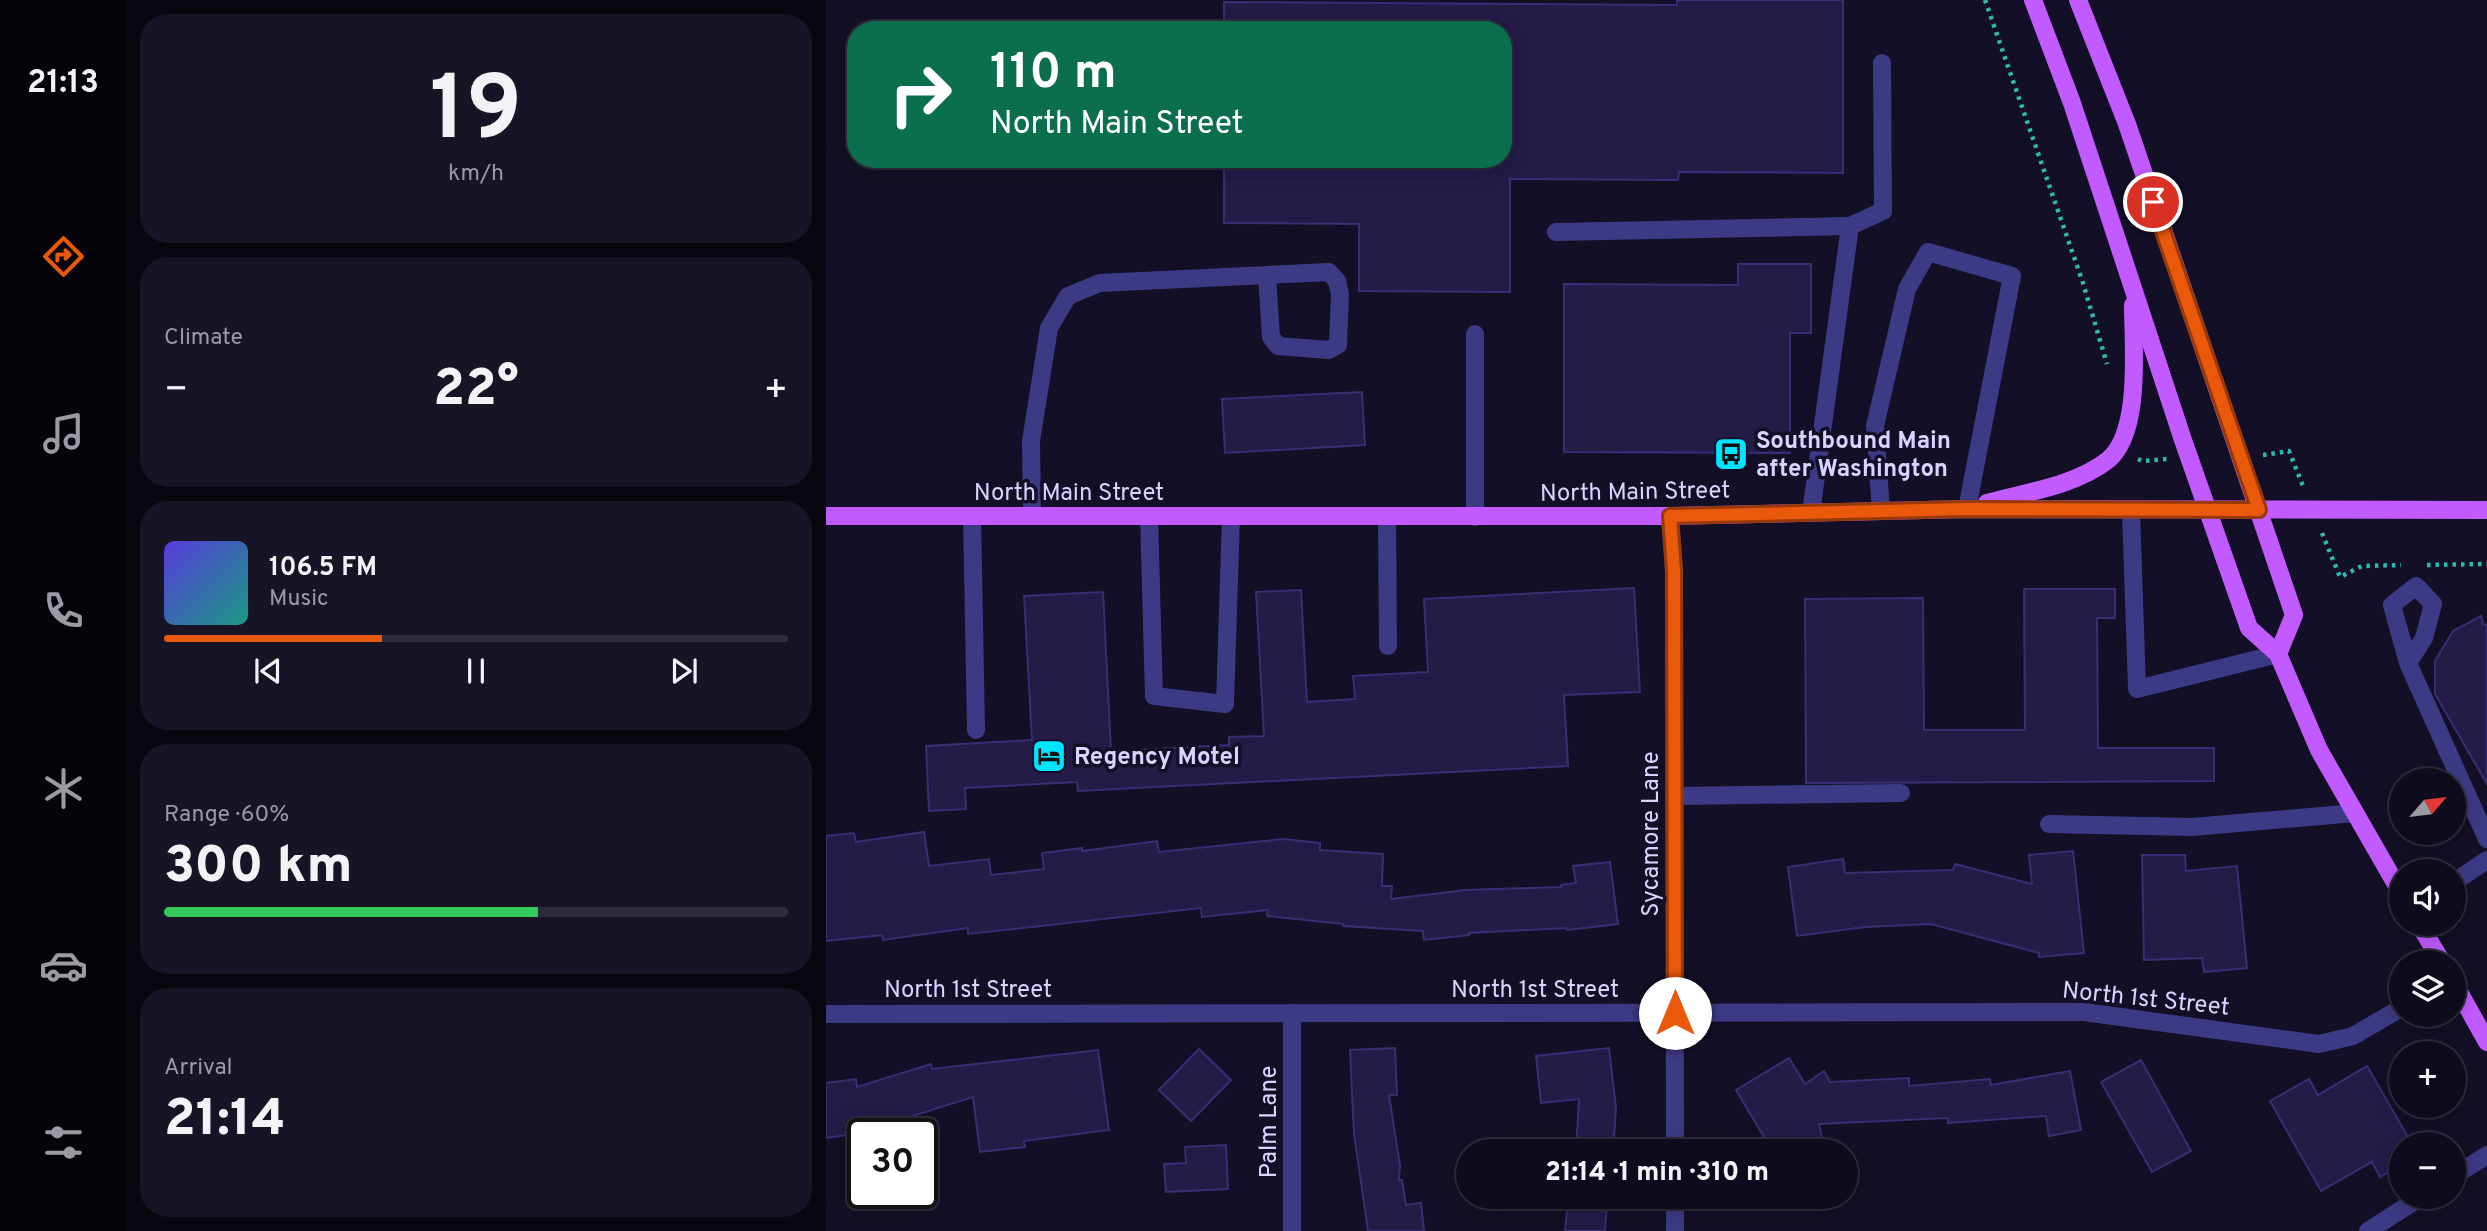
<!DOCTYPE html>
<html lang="en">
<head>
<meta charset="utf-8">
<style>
	:root { --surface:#0e0b1c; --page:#171425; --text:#f1f3f6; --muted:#9b9ba3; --line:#2e2b3b; --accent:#ea580c }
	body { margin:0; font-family:Overpass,sans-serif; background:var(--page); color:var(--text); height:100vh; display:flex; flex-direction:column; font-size:26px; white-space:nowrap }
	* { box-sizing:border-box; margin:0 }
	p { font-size:23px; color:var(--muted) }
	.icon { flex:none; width:38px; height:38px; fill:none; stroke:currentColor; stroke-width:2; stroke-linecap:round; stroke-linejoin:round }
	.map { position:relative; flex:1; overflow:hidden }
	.sheet { display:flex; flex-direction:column; gap:14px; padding:14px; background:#08060f; width:700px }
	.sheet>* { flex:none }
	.top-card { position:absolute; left:21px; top:21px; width:665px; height:147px; border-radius:28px; box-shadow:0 4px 18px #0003,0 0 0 2px var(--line); background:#0b6e4f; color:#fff; overflow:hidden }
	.needle { width:46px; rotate:62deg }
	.fabs { position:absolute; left:1563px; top:768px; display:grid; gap:14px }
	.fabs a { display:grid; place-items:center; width:77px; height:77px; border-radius:50%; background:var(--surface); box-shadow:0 4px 18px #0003,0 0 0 2px var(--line); font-size:35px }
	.speed { position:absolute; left:21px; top:1118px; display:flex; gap:14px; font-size:35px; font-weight:700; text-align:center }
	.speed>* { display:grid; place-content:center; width:91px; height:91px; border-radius:50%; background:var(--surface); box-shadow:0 4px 18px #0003,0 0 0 2px var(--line); line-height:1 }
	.speed .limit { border:4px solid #111; border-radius:10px; background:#fff; color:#111 }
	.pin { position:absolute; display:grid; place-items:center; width:60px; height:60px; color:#fff; margin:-30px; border:4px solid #fff; border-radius:50%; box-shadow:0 2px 7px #0007 }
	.me { position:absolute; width:77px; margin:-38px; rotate:0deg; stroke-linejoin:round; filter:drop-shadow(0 0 5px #0008) }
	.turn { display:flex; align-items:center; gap:24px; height:147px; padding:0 28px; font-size:32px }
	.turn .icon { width:91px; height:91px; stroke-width:2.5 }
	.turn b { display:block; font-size:49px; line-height:60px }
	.big { font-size:52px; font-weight:800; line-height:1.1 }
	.sheet .tile { flex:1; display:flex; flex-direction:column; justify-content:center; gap:10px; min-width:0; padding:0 24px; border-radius:28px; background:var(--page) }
	.sheet .dial { align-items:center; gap:0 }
	.dial b { font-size:91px; line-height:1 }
	.song { display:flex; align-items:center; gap:21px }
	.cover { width:84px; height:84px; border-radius:10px; background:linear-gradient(135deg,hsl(250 70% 55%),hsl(170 70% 35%)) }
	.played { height:7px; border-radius:4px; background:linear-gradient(90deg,var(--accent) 35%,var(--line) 35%) }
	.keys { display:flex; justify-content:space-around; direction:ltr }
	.heat { display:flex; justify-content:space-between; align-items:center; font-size:38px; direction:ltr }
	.charge { height:10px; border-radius:5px; background:linear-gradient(90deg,#34c759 60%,var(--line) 0) }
	.trip { position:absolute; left:630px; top:1139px; width:402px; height:70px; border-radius:35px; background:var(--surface); box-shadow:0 4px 18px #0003,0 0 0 2px var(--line); font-weight:800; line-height:70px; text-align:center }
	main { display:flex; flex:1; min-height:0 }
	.menu { display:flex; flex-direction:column; width:126px; justify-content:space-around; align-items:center; background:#06040b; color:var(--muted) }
	.menu .icon { width:49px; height:49px }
	.menu .current { color:var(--accent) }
	.menu b { font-size:32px; color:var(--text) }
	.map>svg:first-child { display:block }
	.building { fill:#241b47; stroke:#3b2d73; stroke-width:2 }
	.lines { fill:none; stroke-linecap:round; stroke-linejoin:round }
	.path { stroke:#2fb8b0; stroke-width:4.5; stroke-dasharray:3.5 5; stroke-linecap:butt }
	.minor { stroke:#3d3a85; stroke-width:18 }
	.major { stroke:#c25bff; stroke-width:18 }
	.route-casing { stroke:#983908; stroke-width:18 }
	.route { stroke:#ea580c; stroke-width:12 }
	.labels { text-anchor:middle; stroke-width:7; stroke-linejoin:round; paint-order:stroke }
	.poi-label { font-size:24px; font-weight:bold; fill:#d9d4ff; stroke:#130f26; text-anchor:start }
	.street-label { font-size:24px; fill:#d9d4ff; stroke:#130f26 }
</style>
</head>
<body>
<main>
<nav class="menu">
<b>21:13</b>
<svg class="icon current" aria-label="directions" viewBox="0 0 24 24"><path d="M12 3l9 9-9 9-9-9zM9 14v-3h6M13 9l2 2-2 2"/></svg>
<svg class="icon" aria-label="music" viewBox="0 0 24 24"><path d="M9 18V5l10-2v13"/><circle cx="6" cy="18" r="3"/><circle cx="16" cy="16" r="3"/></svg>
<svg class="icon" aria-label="phone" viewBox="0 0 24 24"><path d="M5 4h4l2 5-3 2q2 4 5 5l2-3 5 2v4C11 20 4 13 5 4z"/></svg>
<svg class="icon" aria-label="climate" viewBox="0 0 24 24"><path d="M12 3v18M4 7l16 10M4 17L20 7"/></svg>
<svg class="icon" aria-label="car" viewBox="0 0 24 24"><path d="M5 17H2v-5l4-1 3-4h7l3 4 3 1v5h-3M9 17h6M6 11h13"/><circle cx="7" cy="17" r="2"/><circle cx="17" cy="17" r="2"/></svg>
<svg class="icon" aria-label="filters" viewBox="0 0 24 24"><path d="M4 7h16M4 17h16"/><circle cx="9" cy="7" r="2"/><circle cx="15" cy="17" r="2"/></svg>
</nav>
<section class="sheet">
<div class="tile dial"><b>19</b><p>km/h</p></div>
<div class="tile"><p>Climate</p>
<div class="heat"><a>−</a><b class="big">22°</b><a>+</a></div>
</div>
<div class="tile">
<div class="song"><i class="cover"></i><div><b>106.5 FM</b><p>Music</p></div></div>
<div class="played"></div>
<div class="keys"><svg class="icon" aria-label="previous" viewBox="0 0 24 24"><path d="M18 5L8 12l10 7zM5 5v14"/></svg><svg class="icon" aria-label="pause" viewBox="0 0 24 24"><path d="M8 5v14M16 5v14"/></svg><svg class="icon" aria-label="next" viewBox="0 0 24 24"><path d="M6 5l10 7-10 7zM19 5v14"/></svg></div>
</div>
<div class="tile"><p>Range · 60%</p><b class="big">300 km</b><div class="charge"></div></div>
<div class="tile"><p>Arrival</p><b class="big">21:14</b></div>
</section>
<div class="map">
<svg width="1661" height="1231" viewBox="0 0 1661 1231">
	<rect width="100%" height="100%" fill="#130f26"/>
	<g class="building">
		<path d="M 851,0 L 1017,0 L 1017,173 L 853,172 L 852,180 L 684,179 L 684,292 L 533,291 L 533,224 L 398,223 L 398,159 L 677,159 L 677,30 L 398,30 L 398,2 L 851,5 Z"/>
		<path d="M 912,264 L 985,264 L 985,333 L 964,333 L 964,453 L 738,452 L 738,284 L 912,285 Z"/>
		<path d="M 536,392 L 539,445 L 399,453 L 396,399 Z"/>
		<path d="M 808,588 L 814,692 L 738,695 L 742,766 L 252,791 L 251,782 L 139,788 L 140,809 L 103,811 L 100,746 L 206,740 L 198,596 L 277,592 L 285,751 L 403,745 L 403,737 L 438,736 L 430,592 L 475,590 L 481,702 L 529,699 L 527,676 L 602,672 L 598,599 Z"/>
		<path d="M 1198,589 L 1289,589 L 1289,618 L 1271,618 L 1272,748 L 1388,748 L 1388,781 L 980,783 L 979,599 L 1097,598 L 1098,730 L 1199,730 Z"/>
		<path d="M 1655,616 L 1657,624 L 1661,625 L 1661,784 L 1609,694 L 1609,661 L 1627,631 Z"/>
		<path d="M 98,832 L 103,866 L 163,859 L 165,875 L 218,869 L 216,853 L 256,848 L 256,851 L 331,841 L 333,852 L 457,839 L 494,843 L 494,850 L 557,854 L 556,886 L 566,886 L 565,899 L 639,890 L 735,887 L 735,885 L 750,883 L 747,866 L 784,862 L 792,924 L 741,930 L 740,928 L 643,933 L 643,935 L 598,940 L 597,931 L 517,926 L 517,924 L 441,916 L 442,910 L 376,917 L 375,908 L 142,934 L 142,928 L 57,940 L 56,935 L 0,941 L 0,836 L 28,833 L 30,842 Z"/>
		<path d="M 1247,851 L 1258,953 L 1213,957 L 1213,953 L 1105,924 L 1039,927 L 971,936 L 962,867 L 1017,859 L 1019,873 L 1127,870 L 1129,864 L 1206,884 L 1203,855 Z"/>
		<path d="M 1316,855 L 1359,855 L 1360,871 L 1411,866 L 1421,968 L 1378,972 L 1376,958 L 1318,960 Z"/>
		<path d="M 569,1048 L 571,1095 L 563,1095 L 574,1166 L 573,1180 L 576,1180 L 580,1205 L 595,1203 L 598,1231 L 542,1231 L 528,1134 L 524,1050 Z"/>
		<path d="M 783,1048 L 790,1108 L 787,1152 L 750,1152 L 753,1099 L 715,1103 L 710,1056 Z"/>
		<path d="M 373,1049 L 405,1080 L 365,1121 L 333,1090 Z"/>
		<path d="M 272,1050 L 283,1130 L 198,1141 L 199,1147 L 154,1152 L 147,1097 L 29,1134 L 0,1138 L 0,1083 L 30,1079 L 31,1087 L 105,1064 L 106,1069 Z"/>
		<path d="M 963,1058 L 979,1084 L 998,1071 L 1004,1082 L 1083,1078 L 1083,1086 L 1164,1079 L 1165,1085 L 1244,1071 L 1255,1130 L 1223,1136 L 1220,1116 L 1122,1123 L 1122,1118 L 993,1124 L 999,1152 L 947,1152 L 910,1090 Z"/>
		<path d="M 1315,1060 L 1365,1151 L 1326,1172 L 1275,1082 Z"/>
		<path d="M 1541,1066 L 1586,1144 L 1575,1144 L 1575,1165 L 1554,1177 L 1546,1162 L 1495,1191 L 1444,1101 L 1483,1079 L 1492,1095 Z"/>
		<path d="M 400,1145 L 402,1189 L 340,1192 L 338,1164 L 360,1163 L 359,1147 Z"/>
		<path d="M 742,1199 L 781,1203 L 779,1231 L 739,1231 Z"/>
	</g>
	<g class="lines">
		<g class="path">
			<path d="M 1159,0 L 1257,283 L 1281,364"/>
			<path d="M 1437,455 L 1463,451 L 1477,486"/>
			<path d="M 1312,459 L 1316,461 L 1341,459"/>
			<path d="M 1496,533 L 1514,577 L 1536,566 L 1575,565"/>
			<path d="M 1601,565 L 1661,564"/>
		</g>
		<g class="minor">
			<path d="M 1024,226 L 1057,211 L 1056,63"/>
			<path d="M 730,232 L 1024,226 L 985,513"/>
			<path d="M 649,334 L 649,517"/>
			<path d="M 1055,511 L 1049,426 L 1081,289 L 1102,252 L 1186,276 L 1141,509"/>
			<path d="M 1305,511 L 1311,689 L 1452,654"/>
			<path d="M 146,516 L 150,730"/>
			<path d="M 206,516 L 205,441 L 223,328 L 242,296 L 274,283 L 503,272 L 511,281 L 514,294 L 512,345 L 503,350 L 452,346 L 445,337 L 441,275"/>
			<path d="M 323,516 L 328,696 L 399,704 L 405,516"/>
			<path d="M 844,516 L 848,571 L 849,1152"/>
			<path d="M 561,517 L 562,646"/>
			<path d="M 1582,663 L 1598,638 L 1607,604 L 1590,586 L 1566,605 L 1582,663 L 1661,839"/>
			<path d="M 848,796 L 1075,793"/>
			<path d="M 1223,824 L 1366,827 L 1529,813"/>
			<path d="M 1628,882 L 1661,860"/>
			<path d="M 466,1013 L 466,1231"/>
			<path d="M 0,1014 L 1258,1012 L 1493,1044 L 1527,1036 L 1575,1008"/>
			<path d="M 1628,1176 L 1661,1155"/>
			<path d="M 849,1197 L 849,1231"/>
			<path d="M 1542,1231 L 1595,1197"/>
		</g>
		<g class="major">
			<path d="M 1207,0 L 1246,103 L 1357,440 L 1423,628 L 1452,654 L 1493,750 L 1575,893"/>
			<path d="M 1252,0 L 1301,124 L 1468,615 L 1452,654"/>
			<path d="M 1161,503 C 1200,492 1249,486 1282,460 C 1316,432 1307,345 1307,305"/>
			<path d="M 0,516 L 844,516 L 1141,509 L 1661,510"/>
			<path d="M 1593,924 L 1616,962"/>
			<path d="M 1628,983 L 1661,1042"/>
		</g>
	</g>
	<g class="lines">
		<g class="route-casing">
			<path id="route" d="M 849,1013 L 848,571 L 844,516 L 1140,509 L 1433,510 L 1327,202"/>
		</g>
		<use href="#route" class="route"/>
	</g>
	<defs>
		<g id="bus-square" transform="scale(1.75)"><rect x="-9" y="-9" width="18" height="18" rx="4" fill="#00e5ff" stroke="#130f26"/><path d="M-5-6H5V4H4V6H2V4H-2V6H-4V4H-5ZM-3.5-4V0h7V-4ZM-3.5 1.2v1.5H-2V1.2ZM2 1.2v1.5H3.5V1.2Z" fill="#111"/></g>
		<g id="hotel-square" transform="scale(1.75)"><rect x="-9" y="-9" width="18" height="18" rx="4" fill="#00e5ff" stroke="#130f26"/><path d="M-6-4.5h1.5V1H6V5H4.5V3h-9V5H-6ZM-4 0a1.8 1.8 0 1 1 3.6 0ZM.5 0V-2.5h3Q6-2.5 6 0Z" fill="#111"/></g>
	</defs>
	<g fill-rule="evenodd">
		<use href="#bus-square" x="905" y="454"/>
		<use href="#hotel-square" x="223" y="756"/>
	</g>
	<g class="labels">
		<g class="poi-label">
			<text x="930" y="448">Southbound Main<tspan x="930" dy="28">after Washington</tspan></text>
			<text x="248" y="764">Regency Motel</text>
		</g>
		<g class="street-label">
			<text transform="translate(809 491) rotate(-1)" y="8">North Main Street</text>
			<text x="243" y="500">North Main Street</text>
			<text transform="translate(824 834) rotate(-90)" y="8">Sycamore Lane</text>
			<text x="142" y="997">North 1st Street</text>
			<text x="709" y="997">North 1st Street</text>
			<text transform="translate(1320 998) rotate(6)" y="8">North 1st Street</text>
			<text transform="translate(442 1122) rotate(-90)" y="8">Palm Lane</text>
		</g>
	</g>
</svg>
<div class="fabs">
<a><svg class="needle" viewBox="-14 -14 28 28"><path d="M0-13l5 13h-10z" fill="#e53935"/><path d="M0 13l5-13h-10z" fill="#9b9ba3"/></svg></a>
<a><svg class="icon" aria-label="sound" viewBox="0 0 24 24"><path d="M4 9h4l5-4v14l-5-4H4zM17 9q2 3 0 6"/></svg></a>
<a><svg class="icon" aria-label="layers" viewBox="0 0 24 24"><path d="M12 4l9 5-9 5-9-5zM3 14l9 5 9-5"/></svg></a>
<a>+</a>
<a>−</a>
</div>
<div class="speed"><div class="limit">30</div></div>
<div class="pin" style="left:1327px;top:202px;background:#d93025"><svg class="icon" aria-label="arrive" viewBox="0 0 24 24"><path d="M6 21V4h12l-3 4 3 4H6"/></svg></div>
<svg class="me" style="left:849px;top:1013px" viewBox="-20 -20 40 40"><circle r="19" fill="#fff"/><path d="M0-13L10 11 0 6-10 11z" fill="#ea580c"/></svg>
<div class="trip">21:14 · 1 min · 310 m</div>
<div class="top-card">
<div class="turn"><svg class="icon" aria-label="right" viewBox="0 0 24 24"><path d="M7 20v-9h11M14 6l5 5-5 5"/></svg><div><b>110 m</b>North Main Street</div></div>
</div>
</div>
</main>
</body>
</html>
